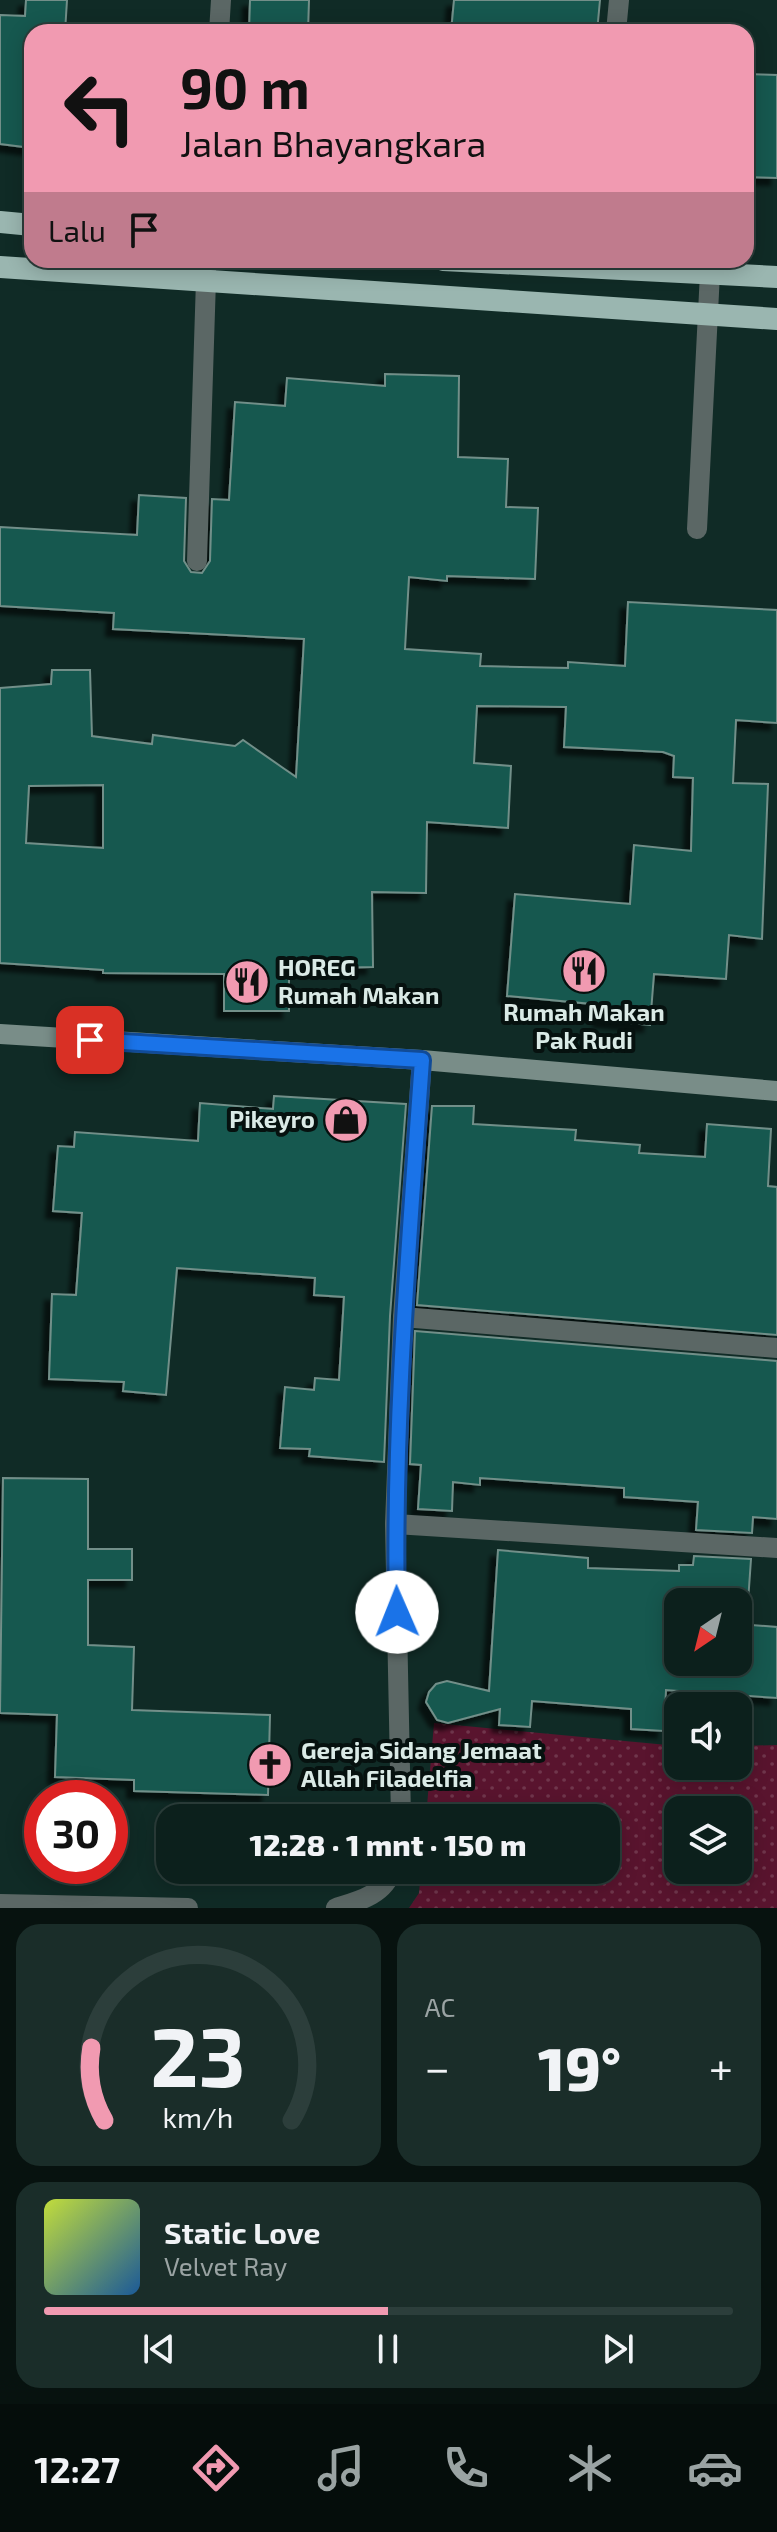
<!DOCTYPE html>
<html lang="id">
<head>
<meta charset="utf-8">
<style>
	:root { --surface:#0c201c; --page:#1a2d29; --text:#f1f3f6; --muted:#9aa3a3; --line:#2c3e3b; --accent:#f19ab1 }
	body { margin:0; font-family:"Exo 2",sans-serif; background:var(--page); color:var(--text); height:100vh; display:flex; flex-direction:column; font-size:30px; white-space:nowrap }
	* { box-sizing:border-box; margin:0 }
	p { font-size:26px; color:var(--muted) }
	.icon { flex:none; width:44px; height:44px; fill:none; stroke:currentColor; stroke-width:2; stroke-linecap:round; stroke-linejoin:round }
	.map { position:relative; height:1908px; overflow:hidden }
	.drawer { display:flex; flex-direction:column; gap:16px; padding:16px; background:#07120f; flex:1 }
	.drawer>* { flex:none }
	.top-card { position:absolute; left:24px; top:24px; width:730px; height:244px; border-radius:24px; box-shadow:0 4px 20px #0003,0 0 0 2px var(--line); background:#f19ab1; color:#111; overflow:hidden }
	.needle { width:52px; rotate:215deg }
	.tools { position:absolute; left:664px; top:1588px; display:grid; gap:16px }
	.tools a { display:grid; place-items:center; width:88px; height:88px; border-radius:16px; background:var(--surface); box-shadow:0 4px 20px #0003,0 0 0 2px var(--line); font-size:40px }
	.speed { position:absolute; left:24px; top:1780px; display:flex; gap:16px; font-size:40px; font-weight:700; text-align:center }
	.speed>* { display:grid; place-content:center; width:104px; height:104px; border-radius:50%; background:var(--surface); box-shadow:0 4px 20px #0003,0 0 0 2px var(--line); line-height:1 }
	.speed .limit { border:12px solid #d22; background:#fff; color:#111 }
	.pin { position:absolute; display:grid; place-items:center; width:68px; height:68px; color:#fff; margin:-34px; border-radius:16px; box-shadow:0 4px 12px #0006 }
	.me { position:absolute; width:88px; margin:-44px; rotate:359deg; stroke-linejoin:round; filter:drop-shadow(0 0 6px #0008) }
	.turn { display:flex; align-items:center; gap:28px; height:168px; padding:0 24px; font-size:36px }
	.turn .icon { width:104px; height:104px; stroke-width:2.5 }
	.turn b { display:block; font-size:56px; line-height:68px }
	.then { display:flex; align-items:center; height:76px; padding:0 24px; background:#0003; gap:16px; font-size:30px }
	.big { font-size:60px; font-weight:800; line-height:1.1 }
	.drawer .card { flex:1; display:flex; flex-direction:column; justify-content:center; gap:12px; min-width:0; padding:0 28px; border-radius:24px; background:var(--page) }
	.drawer .dial { align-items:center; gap:0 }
	.dial svg { height:208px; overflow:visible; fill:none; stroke:var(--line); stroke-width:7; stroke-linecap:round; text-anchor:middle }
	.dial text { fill:var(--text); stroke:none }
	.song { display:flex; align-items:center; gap:24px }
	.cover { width:96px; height:96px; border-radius:12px; background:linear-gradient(135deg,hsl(70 70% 55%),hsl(210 70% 35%)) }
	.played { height:8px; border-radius:4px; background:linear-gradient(90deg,var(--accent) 50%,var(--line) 50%) }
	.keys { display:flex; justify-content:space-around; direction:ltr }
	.heat { display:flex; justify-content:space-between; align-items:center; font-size:44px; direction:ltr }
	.drawer .tiles { flex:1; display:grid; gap:16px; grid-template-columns:1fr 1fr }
	.card:last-child { grid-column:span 2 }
	.trip { position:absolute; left:156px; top:1804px; width:464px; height:80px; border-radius:24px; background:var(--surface); box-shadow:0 4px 20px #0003,0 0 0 2px var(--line); font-weight:800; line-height:80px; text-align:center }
	.dock { display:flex; height:128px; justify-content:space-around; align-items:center; background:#050d0b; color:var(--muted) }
	.dock .icon { width:56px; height:56px }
	.dock .current { color:var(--accent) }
	.dock b { font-size:36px; color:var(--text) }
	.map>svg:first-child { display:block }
	.grass { fill:url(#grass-dots); fill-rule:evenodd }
	.building { fill:#13594f; stroke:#728f89; stroke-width:2; fill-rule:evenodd; filter:url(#shadow) }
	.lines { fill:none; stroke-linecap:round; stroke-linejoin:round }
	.service { stroke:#5b6765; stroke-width:20 }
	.minor { stroke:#5b6765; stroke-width:20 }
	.secondary { stroke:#798d88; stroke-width:20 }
	.trunk { stroke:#9ab6b0; stroke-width:22 }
	.route-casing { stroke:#114b97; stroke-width:20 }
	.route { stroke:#1a73e8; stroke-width:14 }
	.labels { text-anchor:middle; stroke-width:8; stroke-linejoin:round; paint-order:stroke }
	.poi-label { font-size:24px; font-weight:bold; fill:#daeae6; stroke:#06110f; text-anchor:start }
</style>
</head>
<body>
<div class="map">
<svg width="777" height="1908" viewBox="0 0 777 1908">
	<defs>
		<pattern id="grass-dots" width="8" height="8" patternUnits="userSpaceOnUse" patternTransform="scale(2)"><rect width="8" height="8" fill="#59142e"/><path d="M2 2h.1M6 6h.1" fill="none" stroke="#70364c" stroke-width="1.8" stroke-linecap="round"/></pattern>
		<filter id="shadow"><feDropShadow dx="-7" dy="7" stdDeviation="2" flood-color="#0009"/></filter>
	</defs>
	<rect width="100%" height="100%" fill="#102b26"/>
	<path class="grass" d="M 434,1723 L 678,1746 L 678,1766 L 738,1766 L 738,1746 L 777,1745 L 777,1908 L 409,1908 L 419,1893 L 421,1870 L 606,1870 L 606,1818 L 426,1818 ZM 678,1810 L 738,1810 L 738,1870 L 678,1870 Z"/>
	<g class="building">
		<path d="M 26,0 L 67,0 L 65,32 L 32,32 L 32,148 L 0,144 L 0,15 L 25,16 Z"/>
		<path d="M 250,0 L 309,0 L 308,32 L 249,32 Z"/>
		<path d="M 454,0 L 600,0 L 597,32 L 451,32 Z"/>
		<path d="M 746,74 L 777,75 L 777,178 L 746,177 Z"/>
		<path d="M 385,374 L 459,376 L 458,457 L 508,459 L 506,507 L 538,508 L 535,579 L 447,576 L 447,581 L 409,577 L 405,649 L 481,654 L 480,666 L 568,668 L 568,662 L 625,666 L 628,602 L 777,610 L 777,723 L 736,720 L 733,783 L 768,784 L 762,939 L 729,935 L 726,979 L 654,974 L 650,1025 L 600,1020 L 602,1005 L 507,996 L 515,894 L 630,904 L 634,845 L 691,851 L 693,778 L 673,777 L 674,756 L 663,752 L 564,747 L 566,707 L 477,706 L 474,763 L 511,766 L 508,828 L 427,822 L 426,893 L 372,892 L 373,967 L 289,969 L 289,1011 L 224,1011 L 224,974 L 103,973 L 103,970 L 0,963 L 0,688 L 51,684 L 52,670 L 90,670 L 92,736 L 152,744 L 153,735 L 235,746 L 243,740 L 296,777 L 304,639 L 113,629 L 114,613 L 0,606 L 0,527 L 137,535 L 139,495 L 186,498 L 184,561 L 191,572 L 202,573 L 210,561 L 212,499 L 229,500 L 235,402 L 285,406 L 287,378 L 385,386 ZM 103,785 L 103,848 L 26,843 L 29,786 Z"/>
		<path d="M 274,1096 L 406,1104 L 390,1316 L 384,1462 L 309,1456 L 310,1449 L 280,1448 L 285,1387 L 314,1390 L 315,1378 L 339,1380 L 344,1297 L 314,1295 L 315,1278 L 177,1268 L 166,1395 L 123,1391 L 124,1382 L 49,1379 L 52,1294 L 76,1295 L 82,1213 L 53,1211 L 58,1146 L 74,1147 L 75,1132 L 198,1141 L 200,1103 L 273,1109 Z"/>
		<path d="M 432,1106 L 474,1106 L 473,1124 L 576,1130 L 575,1140 L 640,1145 L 639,1153 L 705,1157 L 707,1124 L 771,1129 L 768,1186 L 777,1187 L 777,1335 L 417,1305 Z"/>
		<path d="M 415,1331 L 777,1361 L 777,1519 L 753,1517 L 752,1533 L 696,1530 L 698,1502 L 624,1497 L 624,1488 L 480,1478 L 480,1485 L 453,1482 L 452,1511 L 418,1509 L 421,1465 L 410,1464 Z"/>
		<path d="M 3,1478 L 88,1479 L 88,1549 L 132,1549 L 132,1580 L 88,1580 L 88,1645 L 134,1647 L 132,1710 L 270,1715 L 268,1795 L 134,1791 L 134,1780 L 55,1777 L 57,1715 L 0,1713 Z"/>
		<path d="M 498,1550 L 588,1558 L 588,1568 L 679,1571 L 679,1565 L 693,1565 L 694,1556 L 751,1559 L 748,1602 L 678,1602 L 678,1662 L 738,1662 L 738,1624 L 777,1627 L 777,1698 L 666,1690 L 664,1731 L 631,1729 L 631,1709 L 532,1701 L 530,1727 L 499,1725 L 500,1709 L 448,1723 L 437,1720 L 426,1702 L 429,1692 L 436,1684 L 447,1681 L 489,1691 Z"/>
	</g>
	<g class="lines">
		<g class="service">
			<path d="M 697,529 L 710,273"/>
			<path d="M 197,561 L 206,280"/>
		</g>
		<g class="minor">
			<path d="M 219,32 L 221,0"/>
			<path d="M 616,32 L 619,0"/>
			<path d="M 206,280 L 206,260"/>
			<path d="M 403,1317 L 777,1348"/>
			<path d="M 395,1524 L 777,1548"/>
			<path d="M 401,1818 L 395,1524 L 403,1317 L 422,1060"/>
			<path d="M 0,1904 L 188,1908"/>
			<path d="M 336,1908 C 359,1901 384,1895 392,1870"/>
		</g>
		<path class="secondary" d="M 0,1034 L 422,1060 L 777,1091"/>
		<g class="trunk">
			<path d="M 0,222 L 32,225"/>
			<path d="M 443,260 L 777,277"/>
			<path d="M 0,267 L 777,319"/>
		</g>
	</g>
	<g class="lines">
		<g class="route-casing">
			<path id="route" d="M 90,1040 L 422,1060 C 409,1244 393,1427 397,1612"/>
		</g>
		<use href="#route" class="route"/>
	</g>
	<defs>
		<g id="restaurant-disc" transform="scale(2.3)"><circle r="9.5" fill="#f19ab1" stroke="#06110f"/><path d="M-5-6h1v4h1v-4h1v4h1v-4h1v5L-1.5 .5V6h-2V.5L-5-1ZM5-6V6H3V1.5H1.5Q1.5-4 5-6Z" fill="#111"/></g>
		<g id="shop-disc" transform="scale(2.3)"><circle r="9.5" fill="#f19ab1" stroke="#06110f"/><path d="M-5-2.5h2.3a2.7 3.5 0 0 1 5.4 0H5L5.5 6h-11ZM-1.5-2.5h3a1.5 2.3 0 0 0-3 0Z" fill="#111"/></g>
		<g id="church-disc" transform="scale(2.3)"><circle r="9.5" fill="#f19ab1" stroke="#06110f"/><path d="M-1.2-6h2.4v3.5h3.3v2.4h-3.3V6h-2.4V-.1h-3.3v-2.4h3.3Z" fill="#111"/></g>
	</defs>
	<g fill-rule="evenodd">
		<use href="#restaurant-disc" x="584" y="971"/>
		<use href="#restaurant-disc" x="247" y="982"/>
		<use href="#shop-disc" x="346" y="1120"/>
		<use href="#church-disc" x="270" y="1765"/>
	</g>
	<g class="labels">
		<g class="poi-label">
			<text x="278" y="976">HOREG<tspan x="278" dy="28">Rumah Makan</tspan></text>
			<text x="584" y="1021" text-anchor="middle">Rumah Makan<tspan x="584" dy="28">Pak Rudi</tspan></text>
			<text x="315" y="1128" text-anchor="end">Pikeyro</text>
			<text x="301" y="1759">Gereja Sidang Jemaat<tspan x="301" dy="28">Allah Filadelfia</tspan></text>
		</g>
	</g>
</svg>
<div class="tools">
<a><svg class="needle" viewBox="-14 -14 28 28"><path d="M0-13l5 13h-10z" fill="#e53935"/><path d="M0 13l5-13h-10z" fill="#9aa3a3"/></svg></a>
<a><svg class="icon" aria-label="sound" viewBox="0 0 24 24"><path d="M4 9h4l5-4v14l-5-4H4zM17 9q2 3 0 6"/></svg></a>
<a><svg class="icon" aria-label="layers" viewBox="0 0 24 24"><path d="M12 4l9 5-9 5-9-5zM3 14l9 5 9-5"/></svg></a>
</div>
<div class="speed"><div class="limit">30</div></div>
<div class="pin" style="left:90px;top:1040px;background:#d93025"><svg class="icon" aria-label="arrive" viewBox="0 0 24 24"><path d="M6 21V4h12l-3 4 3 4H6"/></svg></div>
<svg class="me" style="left:397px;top:1612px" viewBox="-20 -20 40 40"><circle r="19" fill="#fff"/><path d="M0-13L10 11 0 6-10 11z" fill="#1a73e8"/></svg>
<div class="trip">12:28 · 1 mnt · 150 m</div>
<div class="top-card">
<div class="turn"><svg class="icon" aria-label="left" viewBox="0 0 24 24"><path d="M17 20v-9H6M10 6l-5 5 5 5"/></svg><div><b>90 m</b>Jalan Bhayangkara</div></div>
<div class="then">Lalu<svg class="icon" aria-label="arrive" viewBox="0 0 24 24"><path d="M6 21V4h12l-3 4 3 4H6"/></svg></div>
</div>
</div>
<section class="drawer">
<div class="tiles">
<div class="card dial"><svg viewBox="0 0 100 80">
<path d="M14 69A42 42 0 1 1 86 69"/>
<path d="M14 69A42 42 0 0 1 9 41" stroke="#f19ab1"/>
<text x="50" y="56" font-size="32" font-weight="700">23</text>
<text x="50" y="72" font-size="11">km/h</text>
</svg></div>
<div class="card"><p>AC</p>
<div class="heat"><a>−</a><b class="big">19°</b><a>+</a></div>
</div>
<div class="card">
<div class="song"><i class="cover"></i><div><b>Static Love</b><p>Velvet Ray</p></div></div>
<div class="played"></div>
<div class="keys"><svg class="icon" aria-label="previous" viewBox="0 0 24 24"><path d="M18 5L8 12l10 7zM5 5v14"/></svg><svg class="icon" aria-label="pause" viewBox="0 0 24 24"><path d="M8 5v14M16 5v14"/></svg><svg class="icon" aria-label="next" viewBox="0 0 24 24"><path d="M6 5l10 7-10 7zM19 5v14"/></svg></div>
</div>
</div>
</section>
<nav class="dock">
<b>12:27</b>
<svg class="icon current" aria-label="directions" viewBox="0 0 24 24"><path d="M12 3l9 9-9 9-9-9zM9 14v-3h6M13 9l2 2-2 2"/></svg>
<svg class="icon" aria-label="music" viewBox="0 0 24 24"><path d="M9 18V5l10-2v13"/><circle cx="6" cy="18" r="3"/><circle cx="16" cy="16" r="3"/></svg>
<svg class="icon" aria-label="phone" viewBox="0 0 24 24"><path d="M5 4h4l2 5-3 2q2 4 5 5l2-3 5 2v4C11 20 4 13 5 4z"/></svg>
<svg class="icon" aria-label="climate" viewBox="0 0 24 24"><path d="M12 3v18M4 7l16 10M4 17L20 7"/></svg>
<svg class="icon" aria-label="car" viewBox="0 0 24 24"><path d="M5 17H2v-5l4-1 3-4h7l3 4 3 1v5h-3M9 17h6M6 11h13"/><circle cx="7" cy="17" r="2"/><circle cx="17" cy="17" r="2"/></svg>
</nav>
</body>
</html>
